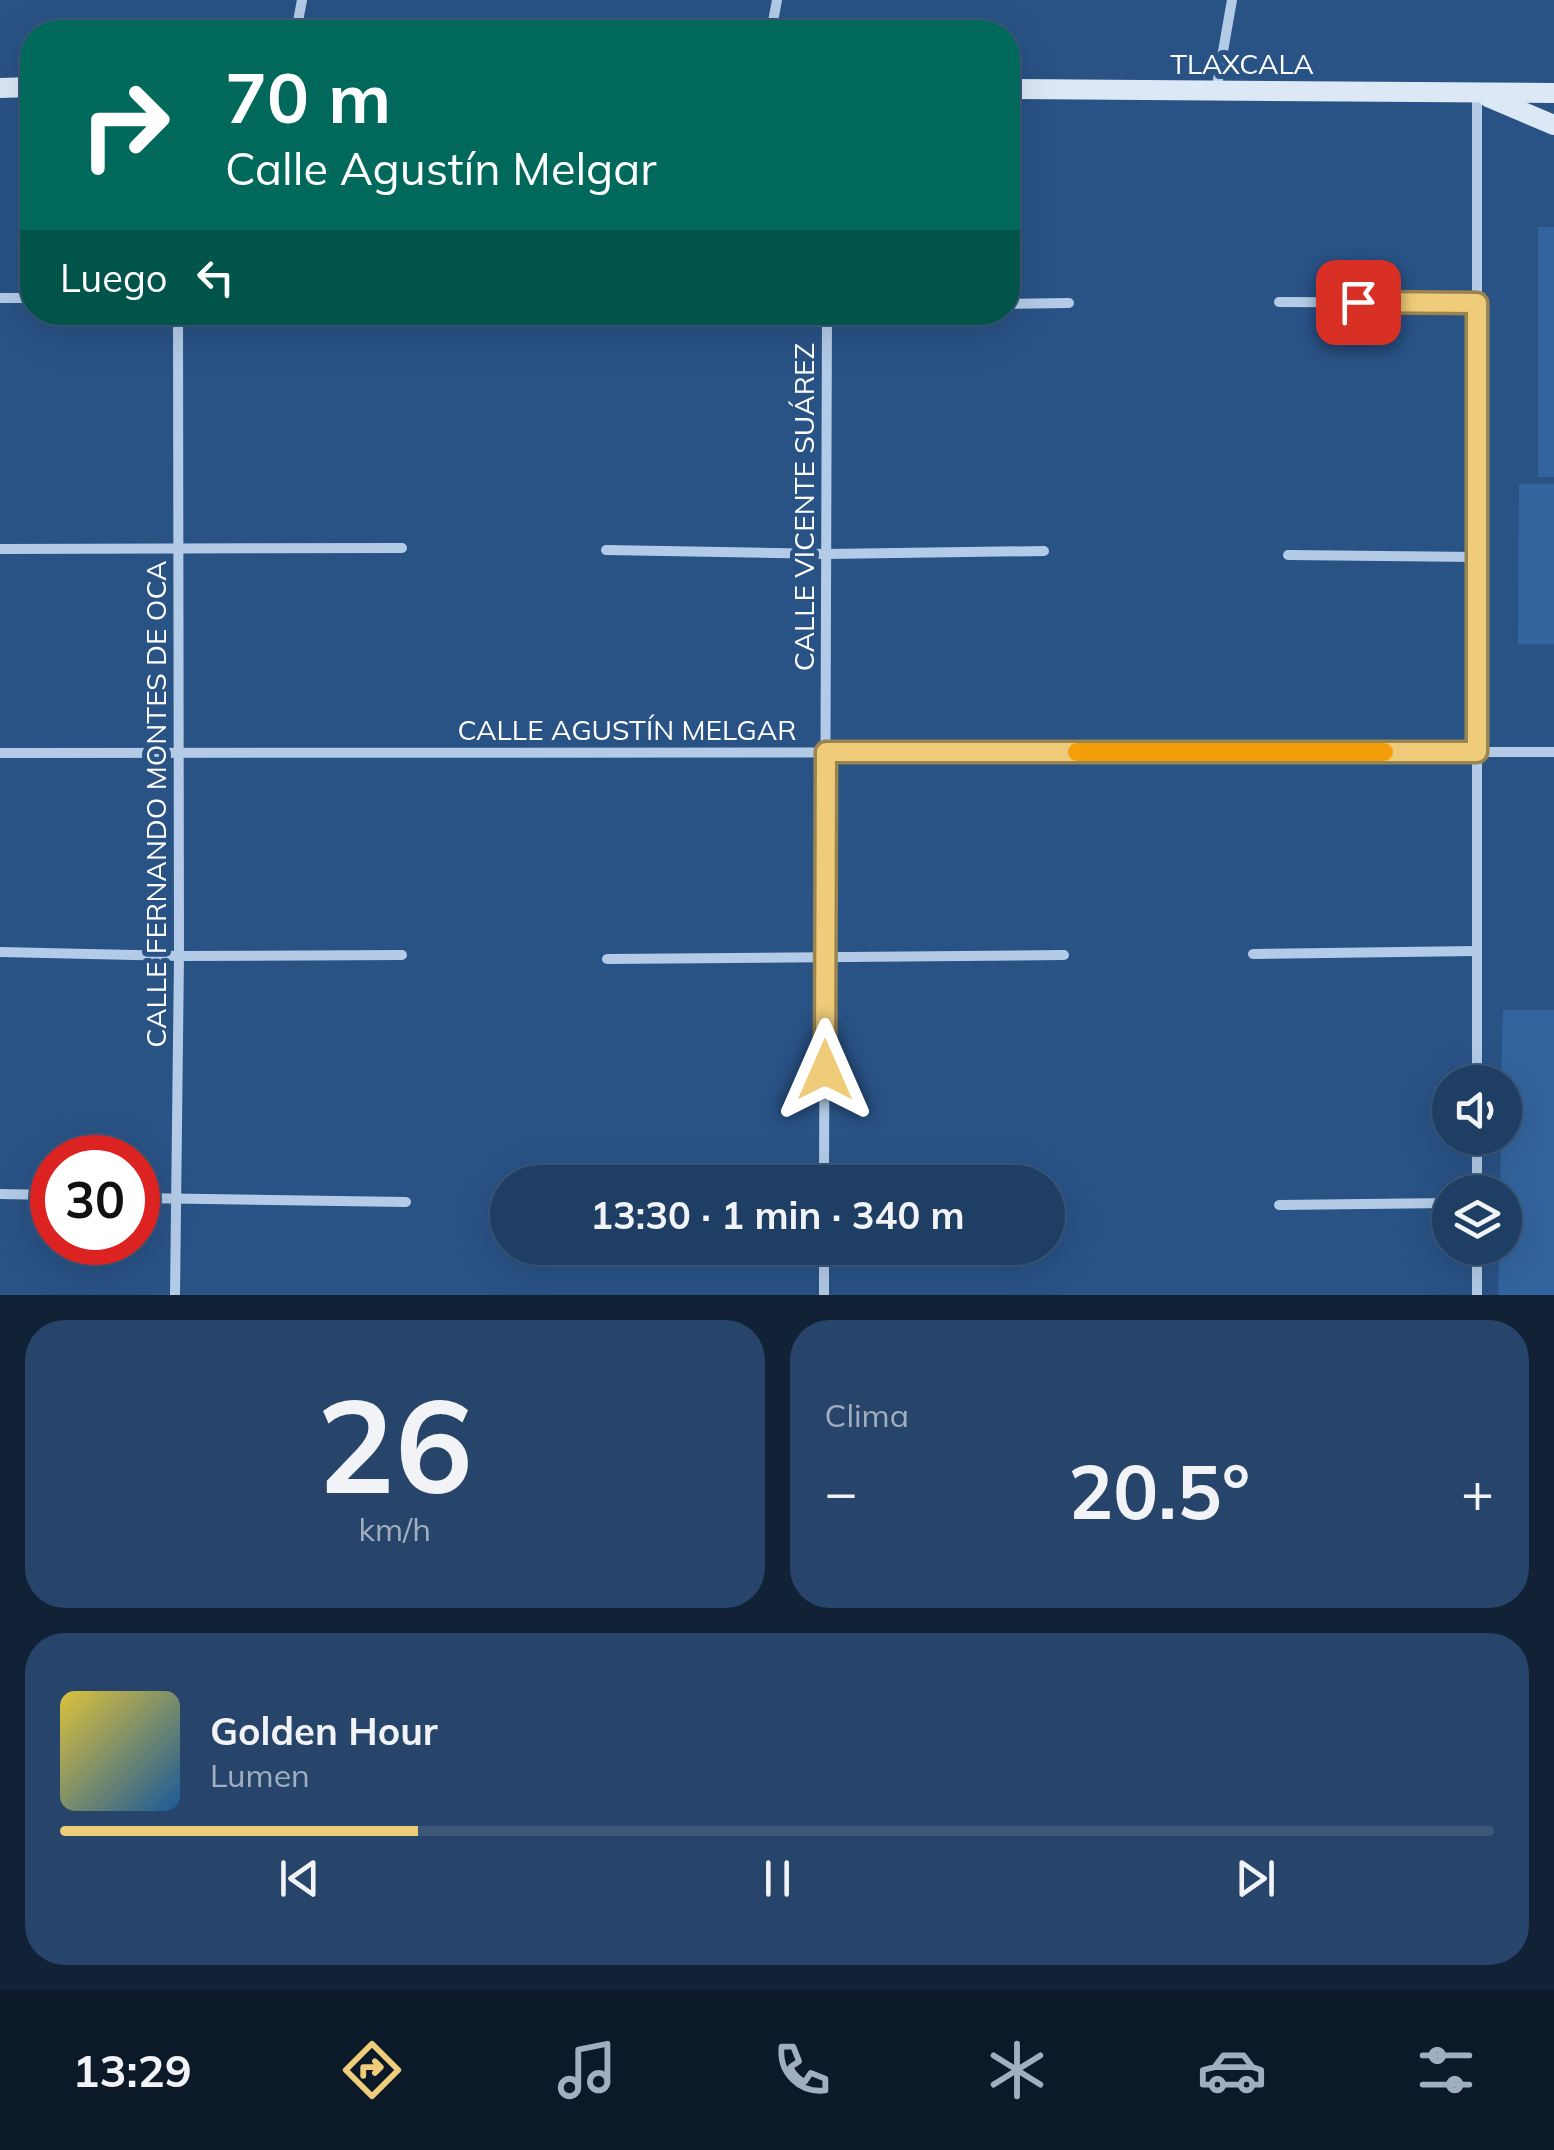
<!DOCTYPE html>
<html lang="es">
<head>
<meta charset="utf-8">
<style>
	:root { --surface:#1f3e64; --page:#27456a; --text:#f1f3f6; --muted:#a1aebf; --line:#3c5778; --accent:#efcc7a }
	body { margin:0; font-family:Mulish,sans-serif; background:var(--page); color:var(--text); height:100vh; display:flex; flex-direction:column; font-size:38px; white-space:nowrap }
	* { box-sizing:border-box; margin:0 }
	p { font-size:32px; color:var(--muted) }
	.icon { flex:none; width:55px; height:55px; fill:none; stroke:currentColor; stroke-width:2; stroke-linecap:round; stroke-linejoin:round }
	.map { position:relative; height:1295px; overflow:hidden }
	.panel { display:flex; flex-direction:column; gap:25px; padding:25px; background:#112237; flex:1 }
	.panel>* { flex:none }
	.hud { position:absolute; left:20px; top:20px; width:1000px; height:305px; border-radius:40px; box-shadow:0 10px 40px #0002,0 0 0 2px var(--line); background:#00695c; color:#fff; overflow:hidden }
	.controls { position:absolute; left:1432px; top:1065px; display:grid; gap:20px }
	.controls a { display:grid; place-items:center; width:90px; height:90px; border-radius:50%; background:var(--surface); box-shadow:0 10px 40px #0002,0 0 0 2px var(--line); font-size:50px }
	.speed { position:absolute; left:30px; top:1135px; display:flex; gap:20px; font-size:50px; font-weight:700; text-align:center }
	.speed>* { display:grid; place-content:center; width:130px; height:130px; border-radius:50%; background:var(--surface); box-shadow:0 10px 40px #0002,0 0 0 2px var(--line); line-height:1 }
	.speed .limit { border:15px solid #d22; background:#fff; color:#111 }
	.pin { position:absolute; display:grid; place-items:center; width:85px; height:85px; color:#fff; margin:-42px; border-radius:20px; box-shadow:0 5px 15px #0006 }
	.me { position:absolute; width:110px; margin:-55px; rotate:0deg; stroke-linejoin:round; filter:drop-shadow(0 0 8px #0008) }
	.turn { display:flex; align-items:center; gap:35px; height:210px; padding:0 40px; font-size:45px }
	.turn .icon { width:130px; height:130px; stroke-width:2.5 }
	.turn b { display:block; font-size:70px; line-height:85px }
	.then { display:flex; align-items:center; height:95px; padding:0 40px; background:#0003; gap:20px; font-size:38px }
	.big { font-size:75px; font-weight:700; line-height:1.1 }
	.panel .widget { flex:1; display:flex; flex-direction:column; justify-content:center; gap:15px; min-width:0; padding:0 35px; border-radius:40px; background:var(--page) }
	.panel .dial { align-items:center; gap:0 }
	.dial b { font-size:130px; line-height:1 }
	.song { display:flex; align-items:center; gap:30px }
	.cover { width:120px; height:120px; border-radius:15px; background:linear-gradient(135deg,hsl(50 70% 55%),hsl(210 70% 35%)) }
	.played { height:10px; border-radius:5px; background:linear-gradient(90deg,var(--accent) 25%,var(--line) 25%) }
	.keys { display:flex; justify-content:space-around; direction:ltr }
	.heat { display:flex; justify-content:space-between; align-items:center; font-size:55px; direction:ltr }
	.panel .tiles { flex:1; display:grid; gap:25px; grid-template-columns:1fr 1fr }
	.widget:last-child { grid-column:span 2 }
	.trip { position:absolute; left:490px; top:1165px; width:575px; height:100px; border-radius:50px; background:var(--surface); box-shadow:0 10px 40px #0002,0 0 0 2px var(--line); font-weight:700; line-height:100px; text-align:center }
	.dock { display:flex; height:160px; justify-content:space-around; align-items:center; background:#0c1928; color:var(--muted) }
	.dock .icon { width:70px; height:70px }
	.dock .current { color:var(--accent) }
	.dock b { font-size:45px; color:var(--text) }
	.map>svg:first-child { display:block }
	.green { fill:#33649d }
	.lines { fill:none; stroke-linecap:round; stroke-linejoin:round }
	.street { stroke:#b3cbe7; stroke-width:10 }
	.secondary { stroke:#dde8f7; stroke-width:20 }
	.route-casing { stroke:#9b854f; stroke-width:25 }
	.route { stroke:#efcc7a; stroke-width:18 }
	.slow { stroke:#f59e0b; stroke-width:18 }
	.labels { text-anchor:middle; stroke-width:10; stroke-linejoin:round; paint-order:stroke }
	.street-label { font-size:28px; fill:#fff; stroke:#295285 }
</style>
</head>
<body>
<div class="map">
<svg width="1554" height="1295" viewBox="0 0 1554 1295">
	<rect width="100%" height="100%" fill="#295285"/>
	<g class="green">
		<rect x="1538" y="227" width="16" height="250"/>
		<path d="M 1519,484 L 1554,484 L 1554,644 L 1518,644 Z"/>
		<path d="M 1503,1010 L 1554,1010 L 1554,1295 L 1498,1295 L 1499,1248 L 1505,1248 L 1505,1192 L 1500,1192 L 1501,1138 L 1505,1138 L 1505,1082 L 1501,1082 Z"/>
	</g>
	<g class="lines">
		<g class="street">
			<path d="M 296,32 L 302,0"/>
			<path d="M 771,32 L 777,0"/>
			<path d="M 1216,91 L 1232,0"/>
			<path d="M 1477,92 L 1477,1082"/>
			<path d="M 0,298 L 32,298"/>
			<path d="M 1279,302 L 1477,303"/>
			<path d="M 1008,304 L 1069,303"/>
			<path d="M 0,549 L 402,548"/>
			<path d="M 606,550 L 826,554 L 1044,551"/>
			<path d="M 1288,555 L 1477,557"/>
			<path d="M 0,753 L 1554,752"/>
			<path d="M 0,952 L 179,956 L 402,955"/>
			<path d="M 1253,954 L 1477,951"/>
			<path d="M 607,959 L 1064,955"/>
			<path d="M 1477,1138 L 1477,1192"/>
			<path d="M 824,1182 L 827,312"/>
			<path d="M 0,1194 L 52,1195"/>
			<path d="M 138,1198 L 406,1202"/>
			<path d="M 1279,1205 L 1450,1203"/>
			<path d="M 175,1295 L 179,956 L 178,312"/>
			<path d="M 824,1295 L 824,1248"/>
			<path d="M 1477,1295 L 1477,1248"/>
		</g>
		<g class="secondary">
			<path d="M 0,88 L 32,87"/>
			<path d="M 1008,89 L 1554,93"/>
			<path d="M 1488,97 L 1554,125"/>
		</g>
	</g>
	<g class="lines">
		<g class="route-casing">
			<path id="route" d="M 825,1070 L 826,752 L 1477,752 L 1477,303 L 1358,302"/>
		</g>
		<use href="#route" class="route"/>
		<path class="slow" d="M 1077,752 L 1384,752"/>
	</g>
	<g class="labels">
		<g class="street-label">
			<text x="1242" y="74">TLAXCALA</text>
			<text transform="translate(804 507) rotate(-90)" y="10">CALLE VICENTE SUÁREZ</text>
			<text x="627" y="740">CALLE AGUSTÍN MELGAR</text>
			<text transform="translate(156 804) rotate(-90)" y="10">CALLE FERNANDO MONTES DE OCA</text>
		</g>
	</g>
</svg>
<div class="controls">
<a><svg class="icon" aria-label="sound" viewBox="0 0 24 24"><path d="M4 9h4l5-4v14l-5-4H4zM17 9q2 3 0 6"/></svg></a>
<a><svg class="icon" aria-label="layers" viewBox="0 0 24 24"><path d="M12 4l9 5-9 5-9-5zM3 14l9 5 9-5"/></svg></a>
</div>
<div class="speed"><div class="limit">30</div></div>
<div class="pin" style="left:1358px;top:302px;background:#d93025"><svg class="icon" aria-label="arrive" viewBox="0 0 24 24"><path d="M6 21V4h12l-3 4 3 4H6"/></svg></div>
<svg class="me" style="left:825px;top:1070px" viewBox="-20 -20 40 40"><path d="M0-17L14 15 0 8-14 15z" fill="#efcc7a" stroke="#fff" stroke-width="4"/></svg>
<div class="trip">13:30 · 1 min · 340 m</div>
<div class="hud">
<div class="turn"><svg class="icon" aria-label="right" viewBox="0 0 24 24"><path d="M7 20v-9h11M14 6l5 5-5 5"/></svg><div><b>70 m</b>Calle Agustín Melgar</div></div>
<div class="then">Luego<svg class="icon" aria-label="left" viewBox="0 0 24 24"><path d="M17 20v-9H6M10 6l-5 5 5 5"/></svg></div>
</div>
</div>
<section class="panel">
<div class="tiles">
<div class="widget dial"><b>26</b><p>km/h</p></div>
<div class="widget"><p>Clima</p>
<div class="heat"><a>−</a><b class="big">20.5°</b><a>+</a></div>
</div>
<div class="widget">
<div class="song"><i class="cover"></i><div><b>Golden Hour</b><p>Lumen</p></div></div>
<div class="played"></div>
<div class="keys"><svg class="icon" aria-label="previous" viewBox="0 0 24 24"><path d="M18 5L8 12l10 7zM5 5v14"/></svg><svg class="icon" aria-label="pause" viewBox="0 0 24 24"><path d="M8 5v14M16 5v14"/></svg><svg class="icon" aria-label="next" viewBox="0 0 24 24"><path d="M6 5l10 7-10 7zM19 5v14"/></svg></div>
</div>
</div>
</section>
<nav class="dock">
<b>13:29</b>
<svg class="icon current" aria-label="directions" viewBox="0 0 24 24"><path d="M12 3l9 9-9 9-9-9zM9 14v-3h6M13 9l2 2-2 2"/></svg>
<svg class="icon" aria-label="music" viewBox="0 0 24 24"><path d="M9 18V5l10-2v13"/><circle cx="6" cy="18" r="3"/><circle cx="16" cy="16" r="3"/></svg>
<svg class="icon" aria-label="phone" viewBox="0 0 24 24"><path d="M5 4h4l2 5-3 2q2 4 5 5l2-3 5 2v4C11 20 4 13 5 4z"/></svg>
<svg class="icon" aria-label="climate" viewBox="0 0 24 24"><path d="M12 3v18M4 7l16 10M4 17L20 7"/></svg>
<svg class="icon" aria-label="car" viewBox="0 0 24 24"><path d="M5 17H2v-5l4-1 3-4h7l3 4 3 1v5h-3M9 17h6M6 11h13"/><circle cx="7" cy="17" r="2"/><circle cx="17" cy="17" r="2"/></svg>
<svg class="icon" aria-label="filters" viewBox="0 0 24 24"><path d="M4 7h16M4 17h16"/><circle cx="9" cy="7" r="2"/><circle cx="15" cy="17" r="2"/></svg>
</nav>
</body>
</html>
